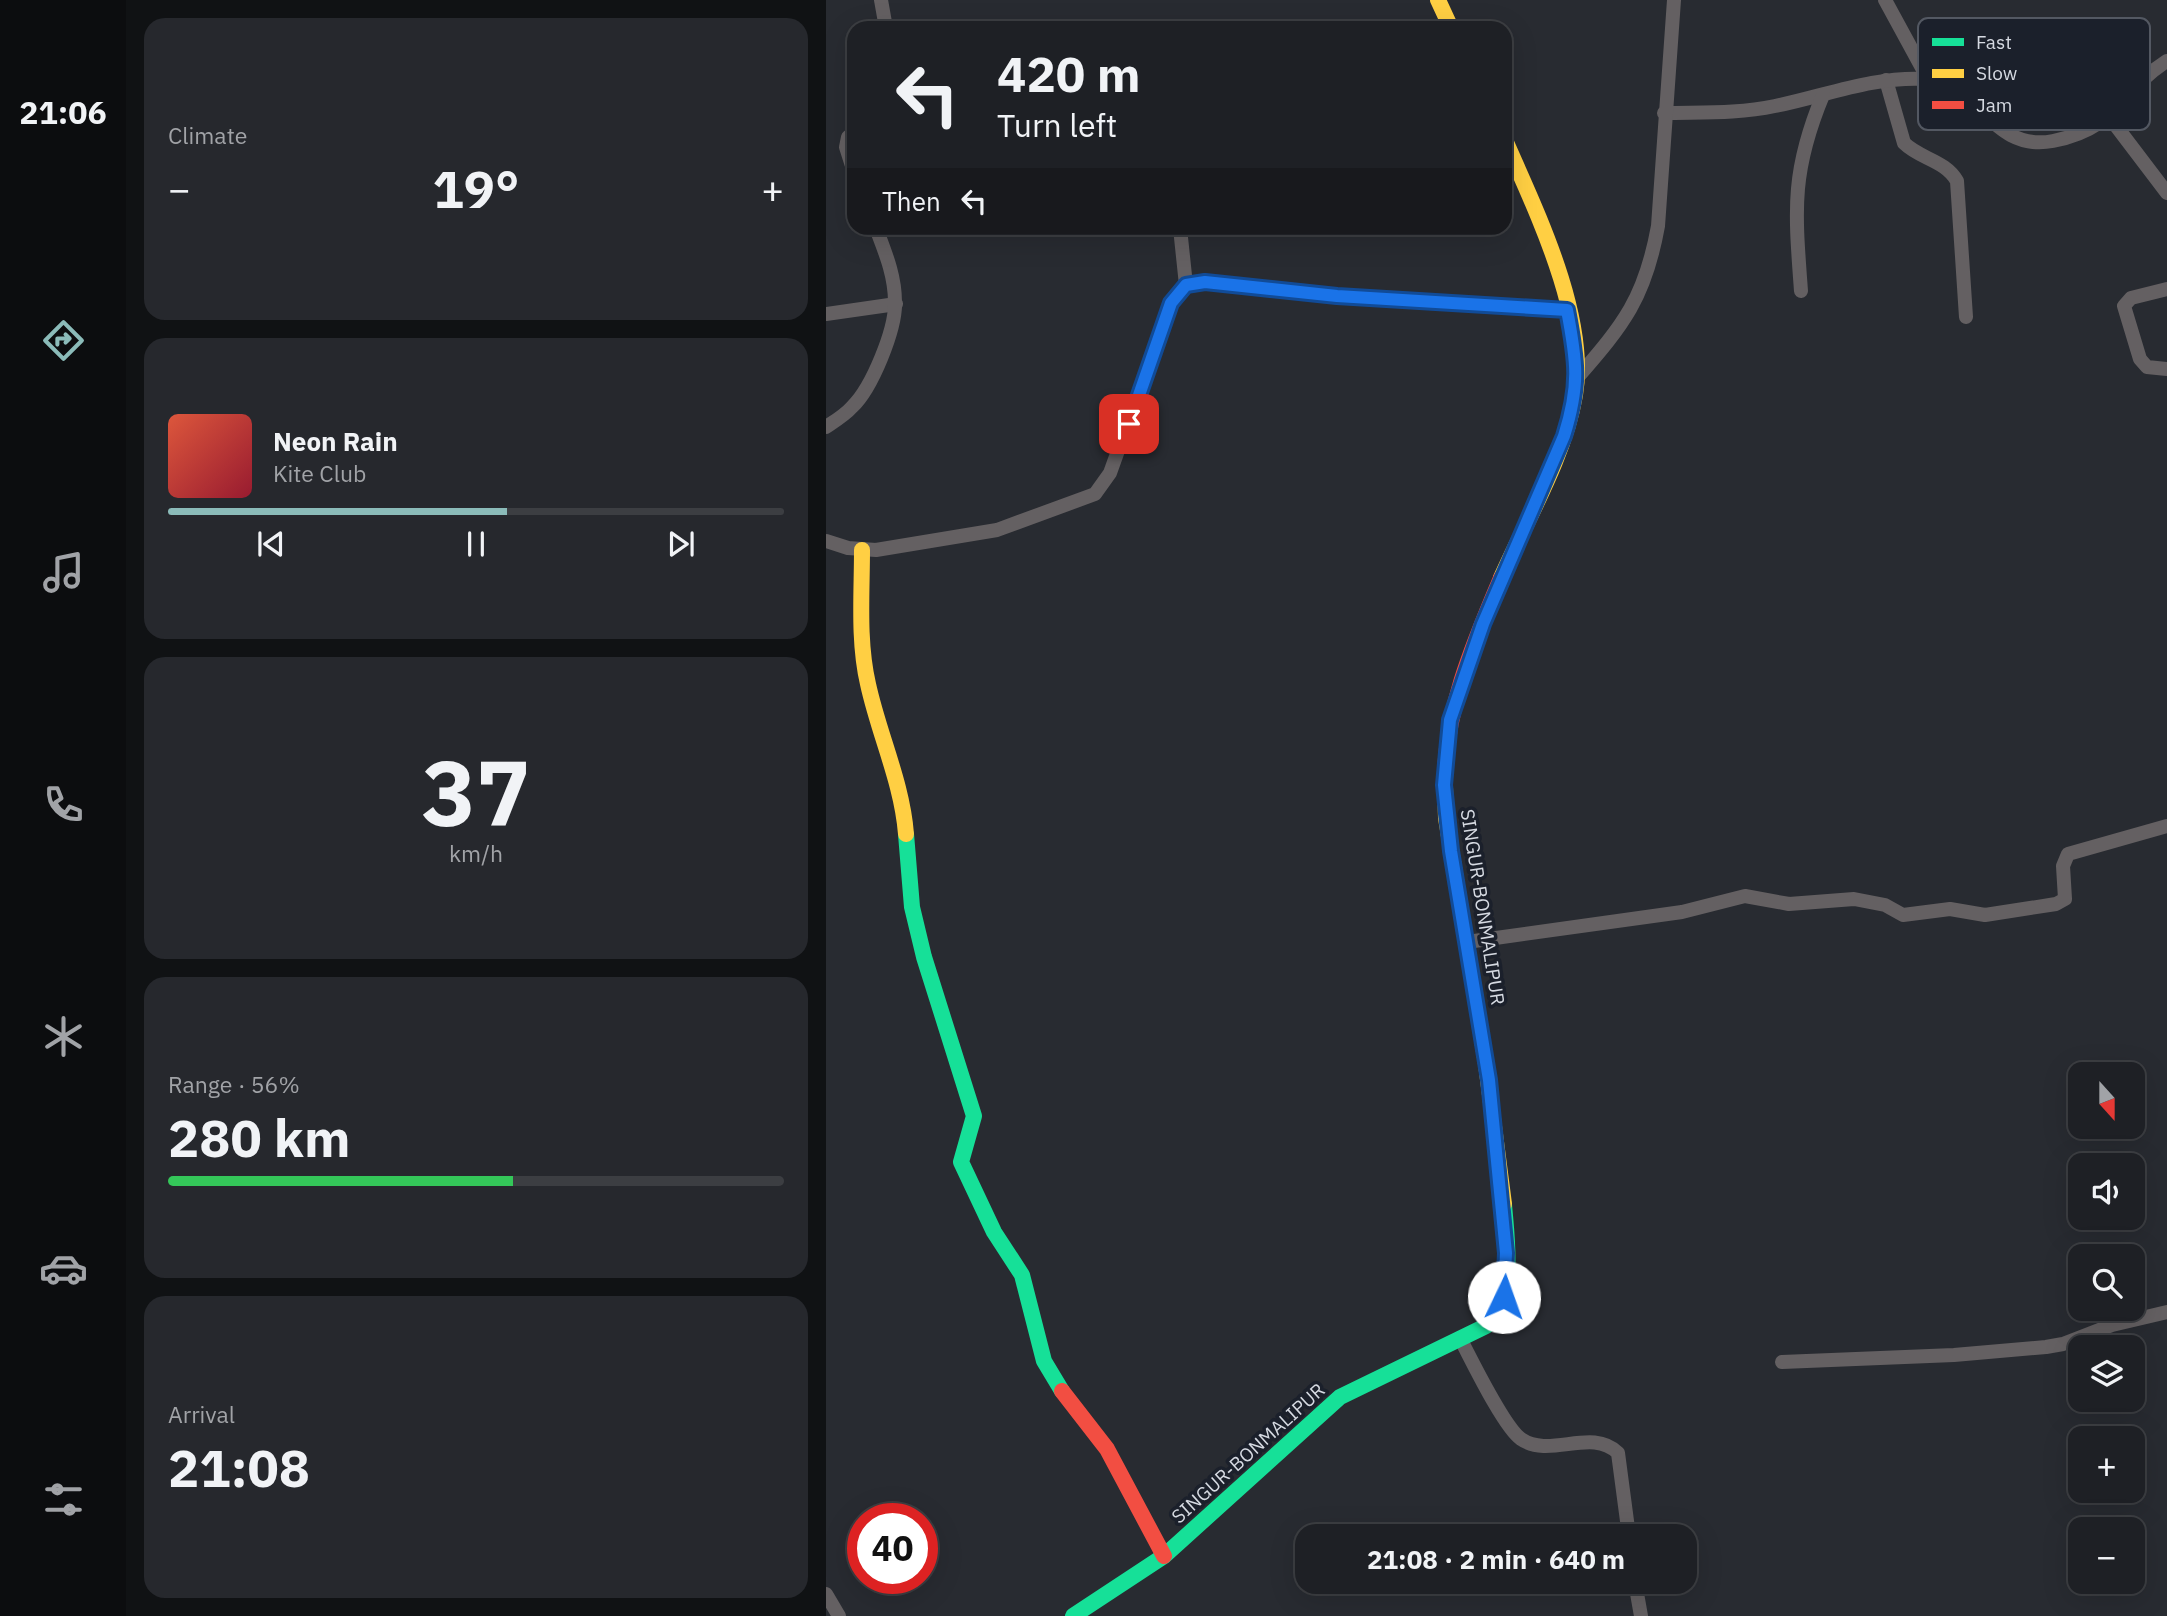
<!DOCTYPE html>
<html lang="en">
<head>
<meta charset="utf-8">
<style>
	:root { --surface:#1e2025; --page:#26282d; --text:#f1f3f6; --muted:#a1a3a7; --line:#3c3e42; --accent:#8bbbb9 }
	body { margin:0; font-family:"IBM Plex Sans",sans-serif; background:var(--page); color:var(--text); height:100vh; display:flex; flex-direction:column; font-size:26px; white-space:nowrap }
	* { box-sizing:border-box; margin:0 }
	p { font-size:23px; color:var(--muted) }
	.icon { flex:none; width:38px; height:38px; fill:none; stroke:currentColor; stroke-width:2; stroke-linecap:round; stroke-linejoin:round }
	.map { position:relative; flex:1; overflow:hidden }
	.panel { display:flex; flex-direction:column; gap:18px; padding:18px; background:#101214; width:700px }
	.panel>* { flex:none }
	.guide { position:absolute; left:21px; top:21px; width:665px; height:214px; border-radius:21px; box-shadow:0 7px 28px #0002,0 0 0 2px var(--line); background:#1e2025; color:var(--text); overflow:hidden }
	.needle { width:46px; rotate:159deg }
	.buttons { position:absolute; left:1242px; top:1062px; display:grid; gap:14px }
	.buttons a { display:grid; place-items:center; width:77px; height:77px; border-radius:14px; background:var(--surface); box-shadow:0 7px 28px #0002,0 0 0 2px var(--line); font-size:35px }
	.speed { position:absolute; left:21px; top:1503px; display:flex; gap:14px; font-size:35px; font-weight:700; text-align:center }
	.speed>* { display:grid; place-content:center; width:91px; height:91px; border-radius:50%; background:var(--surface); box-shadow:0 7px 28px #0002,0 0 0 2px var(--line); line-height:1 }
	.speed .limit { border:10px solid #d22; background:#fff; color:#111 }
	.pin { position:absolute; display:grid; place-items:center; width:60px; height:60px; color:#fff; margin:-30px; border-radius:14px; box-shadow:0 4px 10px #0006 }
	.me { position:absolute; width:77px; margin:-38px; rotate:3deg; stroke-linejoin:round; filter:drop-shadow(0 0 5px #0008) }
	.turn { display:flex; align-items:center; gap:24px; height:147px; padding:0 35px; font-size:32px }
	.turn .icon { width:91px; height:91px; stroke-width:2.5 }
	.turn b { display:block; font-size:49px; line-height:60px }
	.then { display:flex; align-items:center; height:66px; padding:0 35px; background:#0003; gap:14px; font-size:26px }
	.big { font-size:52px; font-weight:700; line-height:1.1 }
	.panel .card { flex:1; display:flex; flex-direction:column; justify-content:center; gap:10px; min-width:0; padding:0 24px; border-radius:21px; background:var(--page) }
	.panel .dial { align-items:center; gap:0 }
	.dial b { font-size:91px; line-height:1 }
	.song { display:flex; align-items:center; gap:21px }
	.cover { width:84px; height:84px; border-radius:10px; background:linear-gradient(135deg,hsl(10 70% 55%),hsl(350 70% 35%)) }
	.played { height:7px; border-radius:4px; background:linear-gradient(90deg,var(--accent) 55%,var(--line) 55%) }
	.keys { display:flex; justify-content:space-around; direction:ltr }
	.heat { display:flex; justify-content:space-between; align-items:center; font-size:38px; direction:ltr }
	.charge { height:10px; border-radius:5px; background:linear-gradient(90deg,#34c759 56%,var(--line) 0) }
	.trip { position:absolute; left:469px; top:1524px; width:402px; height:70px; border-radius:21px; background:var(--surface); box-shadow:0 7px 28px #0002,0 0 0 2px var(--line); font-weight:700; line-height:70px; text-align:center }
	main { display:flex; flex:1; min-height:0 }
	.menu { display:flex; flex-direction:column; width:126px; justify-content:space-around; align-items:center; background:#0c0d0f; color:var(--muted) }
	.menu .icon { width:49px; height:49px }
	.menu .current { color:var(--accent) }
	.menu b { font-size:32px; color:var(--text) }
	.map>svg:first-child { display:block }
	.lines { fill:none; stroke-linecap:round; stroke-linejoin:round }
	.street { stroke:#646062; stroke-width:14 }
	.fast { stroke:#16e098; stroke-width:16 }
	.slow { stroke:#ffcf43; stroke-width:16 }
	.jam { stroke:#f24e42; stroke-width:16 }
	.route-casing { stroke:#114b97; stroke-width:18 }
	.route { stroke:#1a73e8; stroke-width:12 }
	.labels { text-anchor:middle; stroke-width:7; stroke-linejoin:round; paint-order:stroke }
	.street-label { font-size:19px; fill:#d6dae2; stroke:#1b202b }
	.key { fill:#1b202b; stroke:#535862; stroke-width:2 }
	.key-label { font-size:19px; fill:#d6dae2 }
</style>
</head>
<body>
<main>
<nav class="menu">
<b>21:06</b>
<svg class="icon current" aria-label="directions" viewBox="0 0 24 24"><path d="M12 3l9 9-9 9-9-9zM9 14v-3h6M13 9l2 2-2 2"/></svg>
<svg class="icon" aria-label="music" viewBox="0 0 24 24"><path d="M9 18V5l10-2v13"/><circle cx="6" cy="18" r="3"/><circle cx="16" cy="16" r="3"/></svg>
<svg class="icon" aria-label="phone" viewBox="0 0 24 24"><path d="M5 4h4l2 5-3 2q2 4 5 5l2-3 5 2v4C11 20 4 13 5 4z"/></svg>
<svg class="icon" aria-label="climate" viewBox="0 0 24 24"><path d="M12 3v18M4 7l16 10M4 17L20 7"/></svg>
<svg class="icon" aria-label="car" viewBox="0 0 24 24"><path d="M5 17H2v-5l4-1 3-4h7l3 4 3 1v5h-3M9 17h6M6 11h13"/><circle cx="7" cy="17" r="2"/><circle cx="17" cy="17" r="2"/></svg>
<svg class="icon" aria-label="filters" viewBox="0 0 24 24"><path d="M4 7h16M4 17h16"/><circle cx="9" cy="7" r="2"/><circle cx="15" cy="17" r="2"/></svg>
</nav>
<section class="panel">
<div class="card"><p>Climate</p>
<div class="heat"><a>−</a><b class="big">19°</b><a>+</a></div>
</div>
<div class="card">
<div class="song"><i class="cover"></i><div><b>Neon Rain</b><p>Kite Club</p></div></div>
<div class="played"></div>
<div class="keys"><svg class="icon" aria-label="previous" viewBox="0 0 24 24"><path d="M18 5L8 12l10 7zM5 5v14"/></svg><svg class="icon" aria-label="pause" viewBox="0 0 24 24"><path d="M8 5v14M16 5v14"/></svg><svg class="icon" aria-label="next" viewBox="0 0 24 24"><path d="M6 5l10 7-10 7zM19 5v14"/></svg></div>
</div>
<div class="card dial"><b>37</b><p>km/h</p></div>
<div class="card"><p>Range · 56%</p><b class="big">280 km</b><div class="charge"></div></div>
<div class="card"><p>Arrival</p><b class="big">21:08</b></div>
</section>
<div class="map">
<svg width="1341" height="1616" viewBox="0 0 1341 1616">
	<rect width="100%" height="100%" fill="#282b31"/>
	<g class="lines">
		<g class="street">
			<path d="M 55,0 L 60,28"/>
			<path d="M 1059,0 L 1102,79"/>
			<path d="M 1060,80 L 1078,143 C 1094,159 1119,160 1131,181 L 1140,317"/>
			<path d="M 838,113 C 875,112 912,114 949,106 C 999,96 1047,76 1100,79 C 1153,83 1165,153 1227,141 C 1293,128 1292,92 1341,61"/>
			<path d="M 1284,118 L 1341,193"/>
			<path d="M 28,133 L 22,137 L 20,147 L 28,172"/>
			<path d="M 354,228 L 360,285"/>
			<path d="M 1341,289 L 1305,298 L 1298,306 L 1314,359 L 1321,367 L 1341,369"/>
			<path d="M 975,291 C 969,210 965,172 997,95"/>
			<path d="M 0,314 L 70,304"/>
			<path d="M 751,378 C 798,324 819,298 832,226 L 848,0"/>
			<path d="M 0,427 C 9,421 19,415 26,407 C 46,388 70,329 69,302 C 69,275 59,252 50,228"/>
			<path d="M 0,541 L 22,548 L 50,550 L 171,530 L 269,494 L 284,473 L 345,303 L 360,285 L 379,282 L 511,296 L 741,310"/>
			<path d="M 641,942 L 856,912 L 919,896 L 963,904 L 1028,899 L 1059,905 L 1077,915 L 1124,909 L 1159,915 L 1230,904 L 1239,899 L 1237,866 L 1242,854 L 1341,826"/>
			<path d="M 636,1342 C 647,1363 678,1427 695,1439 C 724,1459 766,1427 792,1453 L 803,1536"/>
			<path d="M 956,1362 L 1128,1355 L 1220,1347 L 1237,1344 L 1286,1325 L 1341,1312"/>
			<path d="M 809,1582 L 815,1616"/>
			<path d="M 0,1594 L 13,1616"/>
		</g>
		<g class="fast">
			<path d="M 80,834 L 86,907 L 98,957 L 148,1116 L 135,1162 L 168,1232 L 196,1275 L 218,1361 L 236,1391"/>
			<path d="M 247,1616 L 338,1556 L 514,1397 L 660,1326 C 690,1296 681,1243 678,1204"/>
		</g>
		<g class="slow">
			<path d="M 612,0 L 625,28"/>
			<path d="M 36,550 C 36,594 32,641 42,684 C 53,735 76,782 80,834"/>
			<path d="M 675,578 C 700,521 739,456 749,395 C 762,316 710,211 679,140"/>
			<path d="M 619,787 L 620,818 L 660,1064 L 678,1204"/>
		</g>
		<g class="jam">
			<path d="M 619,787 C 617,714 647,644 675,578"/>
			<path d="M 236,1391 L 281,1449 L 338,1556"/>
		</g>
	</g>
	<g class="lines">
		<g class="route-casing">
			<path id="route" d="M 303,424 L 345,303 L 360,285 L 379,282 L 511,296 L 741,310 C 751,362 754,385 738,436 L 657,624 L 624,720 L 618,785 L 625,851 L 663,1080 L 680,1253 L 678,1297"/>
		</g>
		<use href="#route" class="route"/>
	</g>
	<g class="labels">
		<g class="street-label">
			<text transform="translate(657 907) rotate(81)" y="7">SINGUR-BONMALIPUR</text>
			<text transform="translate(422 1453) rotate(-42)" y="7">SINGUR-BONMALIPUR</text>
		</g>
	</g>
	<rect x="1092" y="18" width="232" height="112" rx="10" class="key"/>
	<rect x="1106" y="38" width="32" height="8" fill="#16e098"/>
	<rect x="1106" y="69" width="32" height="9" fill="#ffcf43"/>
	<rect x="1106" y="101" width="32" height="8" fill="#f24e42"/>
	<g class="key-label">
		<text x="1150" y="49">Fast</text>
		<text x="1150" y="80">Slow</text>
		<text x="1150" y="112">Jam</text>
	</g>
</svg>
<div class="buttons">
<a><svg class="needle" viewBox="-14 -14 28 28"><path d="M0-13l5 13h-10z" fill="#e53935"/><path d="M0 13l5-13h-10z" fill="#a1a3a7"/></svg></a>
<a><svg class="icon" aria-label="sound" viewBox="0 0 24 24"><path d="M4 9h4l5-4v14l-5-4H4zM17 9q2 3 0 6"/></svg></a>
<a><svg class="icon" aria-label="search" viewBox="0 0 24 24"><circle cx="10" cy="10" r="6"/><path d="M15 15l6 6"/></svg></a>
<a><svg class="icon" aria-label="layers" viewBox="0 0 24 24"><path d="M12 4l9 5-9 5-9-5zM3 14l9 5 9-5"/></svg></a>
<a>+</a>
<a>−</a>
</div>
<div class="speed"><div class="limit">40</div></div>
<div class="pin" style="left:303px;top:424px;background:#d93025"><svg class="icon" aria-label="arrive" viewBox="0 0 24 24"><path d="M6 21V4h12l-3 4 3 4H6"/></svg></div>
<svg class="me" style="left:678px;top:1297px" viewBox="-20 -20 40 40"><circle r="19" fill="#fff"/><path d="M0-13L10 11 0 6-10 11z" fill="#1a73e8"/></svg>
<div class="trip">21:08 · 2 min · 640 m</div>
<div class="guide">
<div class="turn"><svg class="icon" aria-label="left" viewBox="0 0 24 24"><path d="M17 20v-9H6M10 6l-5 5 5 5"/></svg><div><b>420 m</b>Turn left</div></div>
<div class="then">Then<svg class="icon" aria-label="left" viewBox="0 0 24 24"><path d="M17 20v-9H6M10 6l-5 5 5 5"/></svg></div>
</div>
</div>
</main>
</body>
</html>
